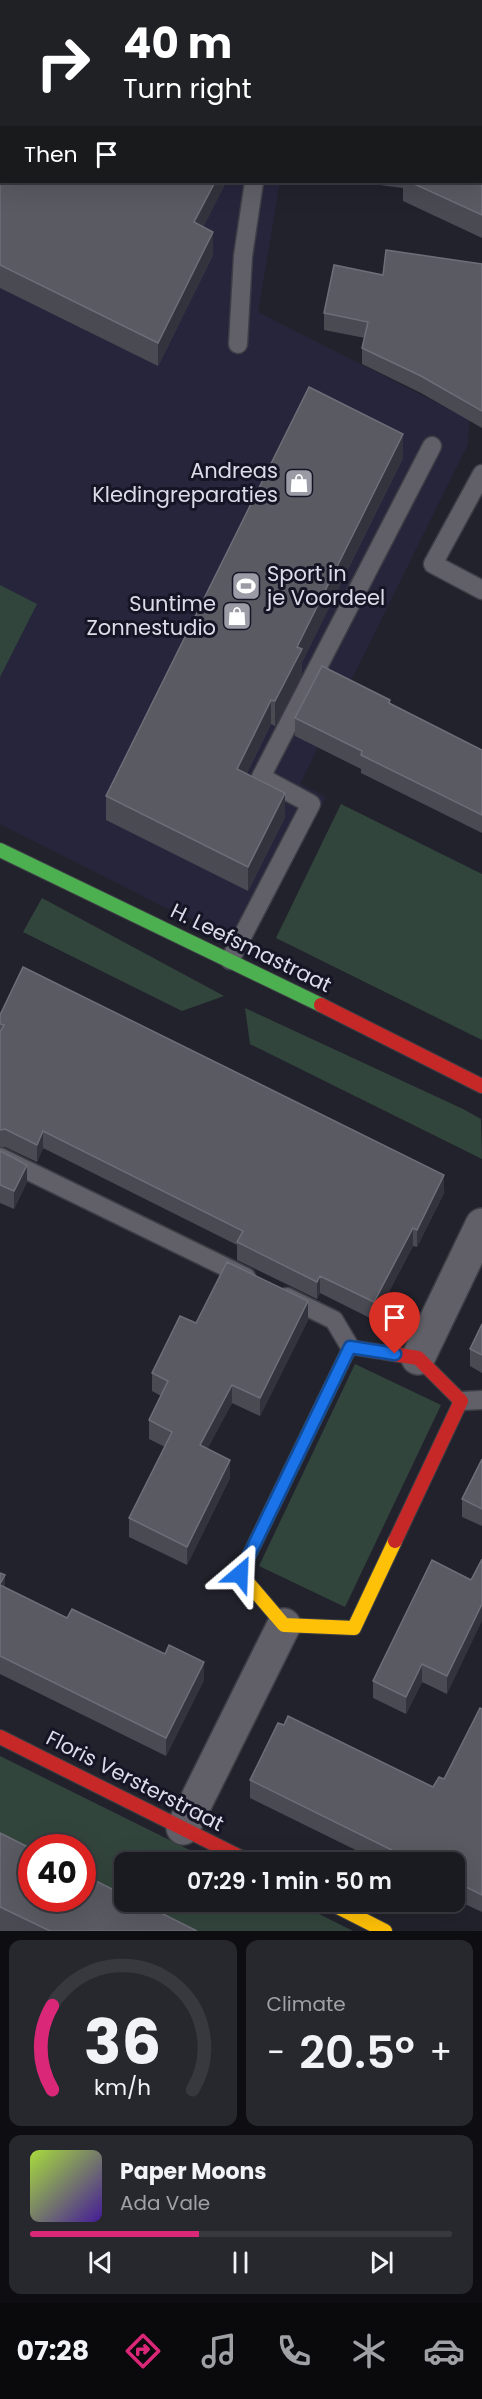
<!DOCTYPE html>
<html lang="en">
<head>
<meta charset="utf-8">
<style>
	:root { --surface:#1a1a21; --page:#27272e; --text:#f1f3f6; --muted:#9fa1a5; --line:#38383f; --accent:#db2777 }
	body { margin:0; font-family:Poppins,sans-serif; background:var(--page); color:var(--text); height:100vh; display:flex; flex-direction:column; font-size:22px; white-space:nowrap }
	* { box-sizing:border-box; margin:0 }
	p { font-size:20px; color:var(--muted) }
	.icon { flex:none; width:33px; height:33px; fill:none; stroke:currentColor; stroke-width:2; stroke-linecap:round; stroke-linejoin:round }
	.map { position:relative; height:1931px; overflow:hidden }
	.side { display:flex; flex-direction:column; gap:9px; padding:9px; background:#0e0e12; flex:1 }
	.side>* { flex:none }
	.guide { position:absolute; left:0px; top:0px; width:483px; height:183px; box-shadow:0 6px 24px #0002,0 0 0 2px var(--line); background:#202124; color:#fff; overflow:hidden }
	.speed { position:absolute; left:18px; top:1834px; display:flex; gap:12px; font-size:30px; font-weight:700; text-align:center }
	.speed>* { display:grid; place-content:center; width:78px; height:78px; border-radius:50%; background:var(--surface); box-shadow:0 6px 24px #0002,0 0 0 2px var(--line); line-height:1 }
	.speed .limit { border:9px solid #d22; background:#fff; color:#111 }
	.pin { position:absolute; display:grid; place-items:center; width:51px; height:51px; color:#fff; margin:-62px -26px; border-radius:50% 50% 50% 0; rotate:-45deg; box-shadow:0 0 6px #0007 }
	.pin .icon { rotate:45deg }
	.me { position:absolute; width:66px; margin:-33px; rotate:26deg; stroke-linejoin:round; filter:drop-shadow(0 0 4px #0008) }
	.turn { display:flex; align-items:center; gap:21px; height:126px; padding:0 24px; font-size:27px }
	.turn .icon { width:78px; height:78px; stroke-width:2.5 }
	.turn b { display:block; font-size:42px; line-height:51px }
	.then { display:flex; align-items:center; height:57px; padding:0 24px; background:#0003; gap:12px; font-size:22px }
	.big { font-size:45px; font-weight:600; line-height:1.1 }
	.side .tile { flex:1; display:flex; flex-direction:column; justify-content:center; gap:9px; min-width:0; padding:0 21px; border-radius:12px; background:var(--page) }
	.side .dial { align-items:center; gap:0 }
	.dial svg { height:156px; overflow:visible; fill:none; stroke:var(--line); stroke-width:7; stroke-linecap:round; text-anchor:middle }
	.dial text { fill:var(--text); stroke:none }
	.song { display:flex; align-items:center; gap:18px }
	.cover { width:72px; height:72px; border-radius:9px; background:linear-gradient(135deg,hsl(80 70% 55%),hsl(260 70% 35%)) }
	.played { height:6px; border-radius:3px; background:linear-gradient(90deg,var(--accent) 40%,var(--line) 40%) }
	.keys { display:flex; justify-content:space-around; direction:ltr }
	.heat { display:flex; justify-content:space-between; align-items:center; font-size:33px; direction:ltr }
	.side .tiles { flex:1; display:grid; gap:9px; grid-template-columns:1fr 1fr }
	.tile:last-child { grid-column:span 2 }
	.trip { position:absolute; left:114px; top:1852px; width:351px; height:60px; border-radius:12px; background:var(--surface); box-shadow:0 6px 24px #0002,0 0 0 2px var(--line); font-weight:600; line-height:60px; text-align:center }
	.tab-bar { display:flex; height:96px; justify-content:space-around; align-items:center; background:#0a0a0d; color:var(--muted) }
	.tab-bar .icon { width:42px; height:42px }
	.tab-bar .current { color:var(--accent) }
	.tab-bar b { font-size:27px; color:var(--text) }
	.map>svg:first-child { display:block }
	.built { fill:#27253c }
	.green { fill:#32453c }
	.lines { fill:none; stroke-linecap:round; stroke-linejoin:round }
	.lane-casing { stroke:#3e3e46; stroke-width:21 }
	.street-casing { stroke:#3e3e46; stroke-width:36 }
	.fast-casing { stroke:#3e3e46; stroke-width:16 }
	.slow-casing { stroke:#3e3e46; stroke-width:16 }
	.jam-casing { stroke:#3e3e46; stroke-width:16 }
	.lane { stroke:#616068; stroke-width:18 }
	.street { stroke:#616068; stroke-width:33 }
	.fast { stroke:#4caf50; stroke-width:14 }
	.slow { stroke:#ffc107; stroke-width:14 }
	.jam { stroke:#c62828; stroke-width:14 }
	.wall { fill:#4a4a53 }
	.shaded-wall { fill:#33333d }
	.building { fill:#5a5a63; stroke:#6e6e78; stroke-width:1.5 }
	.route-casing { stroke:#114b97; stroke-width:15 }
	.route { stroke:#1a73e8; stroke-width:10 }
	.labels { text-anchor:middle; stroke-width:6; stroke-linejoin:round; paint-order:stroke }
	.poi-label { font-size:21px; fill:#dcdce8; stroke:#161526; text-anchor:end }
	.street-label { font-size:21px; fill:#dcdce8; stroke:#161526 }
</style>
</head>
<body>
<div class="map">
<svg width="482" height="1931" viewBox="0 0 482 1931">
	<rect width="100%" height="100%" fill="#22222c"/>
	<path class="built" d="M 0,0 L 289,1 L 2,2 L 2,182 L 280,182 L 258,312 L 469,419 L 468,444 L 300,784 L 326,797 L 248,943 L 164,907 L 0,824 Z"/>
	<g class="green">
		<path d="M 0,585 L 37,604 L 0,677 Z"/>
		<path d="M 341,804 L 482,874 L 482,1040 L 276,938 Z"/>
		<path d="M 42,898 L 224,996 L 182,1011 L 23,932 Z"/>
		<path d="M 245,1008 L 463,1109 L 481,1119 L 482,1159 L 250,1044 Z"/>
		<path d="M 355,1364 L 441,1405 L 345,1607 L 259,1566 Z"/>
		<path d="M 0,1756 L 216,1863 L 124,1863 L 124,1902 L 295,1902 L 353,1931 L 146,1931 L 82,1899 L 82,1848 L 32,1848 L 31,1875 L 0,1859 Z"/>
	</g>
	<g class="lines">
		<g class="lane-casing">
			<g id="lane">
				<path d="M 322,2 L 322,0"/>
				<path d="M 238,344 L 243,256 L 254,182"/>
				<path d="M 482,474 L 433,564 L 482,590"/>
				<path d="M 230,960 L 311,804 L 261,777 L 432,446"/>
				<path d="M 0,1157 L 246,1277"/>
				<path d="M 287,1297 L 334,1320 L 350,1347"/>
				<path d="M 461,1401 L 482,1400"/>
			</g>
		</g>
		<g class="street-casing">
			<g id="street">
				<path d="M 366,0 L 369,2"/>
				<path d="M 482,67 L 482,68"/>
				<path d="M 418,1358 L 482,1225"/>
				<path d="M 183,1828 L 284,1625"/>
			</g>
		</g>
		<g class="fast-casing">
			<g id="fast">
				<path d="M 0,850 L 321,1005"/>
				<path d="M 243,1577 L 240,1574 L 350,1347"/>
			</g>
		</g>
		<g class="slow-casing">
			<g id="slow">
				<path d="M 243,1577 L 284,1625 L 354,1628 L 395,1541"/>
				<path d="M 328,1902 L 385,1931"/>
			</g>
		</g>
		<g class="jam-casing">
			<g id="jam">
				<path d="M 321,1005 L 482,1086"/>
				<path d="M 350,1347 L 418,1358 L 461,1401 L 395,1541"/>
				<path d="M 0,1737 L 252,1863"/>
			</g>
		</g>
		<use href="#lane" class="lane"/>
		<use href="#street" class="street"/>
		<use href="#fast" class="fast"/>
		<use href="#slow" class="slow"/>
		<use href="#jam" class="jam"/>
	</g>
	<g class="wall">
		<path d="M 0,0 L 242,0 L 2,182 L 226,182 L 203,227 L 213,255 L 158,366 L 0,288 Z"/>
		<path d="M 482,92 L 482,238 L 403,201 L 403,188 L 357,182 L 482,182 Z"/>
		<path d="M 482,264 L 482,428 L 421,393 L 362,364 L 362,348 L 365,338 L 324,330 L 324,313 L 383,275 Z"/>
		<path d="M 403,458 L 302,662 L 302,674 L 275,726 L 271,724 L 247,773 L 285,817 L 248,891 L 106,820 L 106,796 Z"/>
		<path d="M 390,704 L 482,750 L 482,833 L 361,773 L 361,769 L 295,736 L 295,718 Z"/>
		<path d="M 0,1015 L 444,1193 L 417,1247 L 413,1246 L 374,1320 L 320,1293 L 317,1299 L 237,1260 L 237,1245 L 43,1148 L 37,1162 L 5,1147 L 0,1147 Z"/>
		<path d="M 0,1151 L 27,1182 L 14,1209 L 0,1203 Z"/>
		<path d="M 308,1320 L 260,1416 L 232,1403 L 207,1449 L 230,1478 L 187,1565 L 129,1537 L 129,1518 L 165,1447 L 149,1439 L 149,1420 L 161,1396 L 152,1391 L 152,1373 L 196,1323 Z"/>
		<path d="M 482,1324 L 482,1373 L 470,1366 L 470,1349 Z"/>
		<path d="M 482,1459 L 482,1526 L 462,1517 L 462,1499 Z"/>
		<path d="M 0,1573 L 5,1587 L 67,1618 L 204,1680 L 166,1756 L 0,1674 Z"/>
		<path d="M 471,1580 L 447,1694 L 422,1682 L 406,1714 L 373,1698 L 373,1681 Z"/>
		<path d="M 482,1709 L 482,1912 L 454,1899 L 454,1863 L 382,1863 L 250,1798 L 250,1780 L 433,1787 L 444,1779 Z"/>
		<path d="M 0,1833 L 197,1931 L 0,1931 Z"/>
	</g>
	<g class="shaded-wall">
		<path d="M 231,0 L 242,0 L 242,2 L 230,2 Z"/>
		<path d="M 215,182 L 226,182 L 194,246 L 194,222 Z"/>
		<path d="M 213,232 L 213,255 L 158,366 L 158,343 Z"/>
		<path d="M 403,434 L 403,458 L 302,662 L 302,674 L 275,726 L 275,701 L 297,647 Z"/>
		<path d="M 271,700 L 271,724 L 237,793 L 237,769 Z"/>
		<path d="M 285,793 L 285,817 L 248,891 L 248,867 Z"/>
		<path d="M 43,1131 L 43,1148 L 37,1162 L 37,1145 Z"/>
		<path d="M 27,1165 L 27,1182 L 14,1209 L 14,1191 Z"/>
		<path d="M 444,1175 L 444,1193 L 417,1247 L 417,1230 Z"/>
		<path d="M 413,1228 L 413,1246 L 374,1320 L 374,1302 Z"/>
		<path d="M 320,1276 L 320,1293 L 317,1299 L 317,1282 Z"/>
		<path d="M 308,1301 L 308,1320 L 260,1416 L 260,1398 Z"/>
		<path d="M 232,1385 L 232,1403 L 200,1463 L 200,1445 Z"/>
		<path d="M 230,1460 L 230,1478 L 187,1565 L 187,1547 Z"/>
		<path d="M 5,1575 L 5,1593 L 0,1584 Z"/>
		<path d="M 482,1604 L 482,1621 L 447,1694 L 447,1676 Z"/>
		<path d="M 204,1662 L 204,1680 L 166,1756 L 166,1738 Z"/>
		<path d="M 422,1664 L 422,1682 L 406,1714 L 406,1697 Z"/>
	</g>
	<g class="building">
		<path d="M 0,0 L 231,0 L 230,2 L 2,2 L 2,182 L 215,182 L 194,222 L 213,232 L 158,343 L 0,265 Z"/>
		<path d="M 482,92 L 482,215 L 410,182 L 482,182 Z"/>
		<path d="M 386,250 L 482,264 L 482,411 L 421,376 L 362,348 L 368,322 L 324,313 L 334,265 L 383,275 Z"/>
		<path d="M 309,387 L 403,434 L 297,647 L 302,649 L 275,701 L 271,700 L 237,769 L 285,793 L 248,867 L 106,796 Z"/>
		<path d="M 322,666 L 390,700 L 389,703 L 482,750 L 482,815 L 361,755 L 362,751 L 295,718 Z"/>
		<path d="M 23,967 L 444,1175 L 417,1230 L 413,1228 L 374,1302 L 320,1276 L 317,1282 L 237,1242 L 243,1231 L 43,1131 L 37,1145 L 5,1129 L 0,1130 L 0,1032 L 4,1025 L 0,1024 L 0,1015 Z"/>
		<path d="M 0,1151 L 27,1165 L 14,1191 L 0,1185 Z"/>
		<path d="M 227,1262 L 308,1301 L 260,1398 L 232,1385 L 200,1445 L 230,1460 L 187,1547 L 129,1518 L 172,1432 L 149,1420 L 168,1381 L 152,1373 L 180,1316 L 196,1323 Z"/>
		<path d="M 482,1324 L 482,1355 L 470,1349 Z"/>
		<path d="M 482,1459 L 482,1509 L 462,1499 Z"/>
		<path d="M 482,1559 L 482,1604 L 447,1676 L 422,1664 L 406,1697 L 373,1681 L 432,1560 L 471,1580 Z"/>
		<path d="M 0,1573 L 5,1575 L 0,1584 Z"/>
		<path d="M 0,1585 L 67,1618 L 72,1609 L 165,1654 L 169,1645 L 204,1662 L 166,1738 L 0,1656 Z"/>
		<path d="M 480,1708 L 482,1709 L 482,1895 L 454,1881 L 454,1863 L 418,1863 L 250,1780 L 278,1723 L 284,1725 L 288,1716 L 433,1787 L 439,1777 L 444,1779 Z"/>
		<path d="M 0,1833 L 32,1849 L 32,1899 L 82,1899 L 82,1874 L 124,1895 L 124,1902 L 139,1902 L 197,1931 L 50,1931 L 0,1907 Z"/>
	</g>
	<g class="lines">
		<g class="route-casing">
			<path id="route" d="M 240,1574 L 350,1347 L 395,1354"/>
		</g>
		<use href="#route" class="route"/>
	</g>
	<defs>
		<g id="shop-square" transform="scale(1.5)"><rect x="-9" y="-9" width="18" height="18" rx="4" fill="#9b9ba6" stroke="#161526"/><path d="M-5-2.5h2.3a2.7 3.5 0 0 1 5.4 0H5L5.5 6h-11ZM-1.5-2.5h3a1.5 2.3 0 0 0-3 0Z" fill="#fff"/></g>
		<g id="stadium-square" transform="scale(1.5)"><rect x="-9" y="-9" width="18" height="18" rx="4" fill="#9b9ba6" stroke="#161526"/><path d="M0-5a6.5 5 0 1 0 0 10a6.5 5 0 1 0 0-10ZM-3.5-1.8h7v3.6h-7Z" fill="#fff"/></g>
	</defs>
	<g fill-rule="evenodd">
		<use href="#shop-square" x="299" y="483"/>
		<use href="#stadium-square" x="246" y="586"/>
		<use href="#shop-square" x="237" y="616"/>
	</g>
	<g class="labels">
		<g class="poi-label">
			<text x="278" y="478">Andreas<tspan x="278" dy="24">Kledingreparaties</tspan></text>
			<text x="267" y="581" text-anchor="start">Sport in<tspan x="267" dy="24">je Voordeel</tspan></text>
			<text x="216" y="611">Suntime<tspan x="216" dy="24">Zonnestudio</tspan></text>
		</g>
		<g class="street-label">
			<text transform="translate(251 948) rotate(26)" y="7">H. Leefsmastraat</text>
			<text transform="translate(135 1781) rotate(27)" y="7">Floris Versterstraat</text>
		</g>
	</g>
</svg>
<div class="speed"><div class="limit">40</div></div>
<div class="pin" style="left:395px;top:1354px;background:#d93025"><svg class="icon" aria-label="arrive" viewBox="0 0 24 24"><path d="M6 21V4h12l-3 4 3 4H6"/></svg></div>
<svg class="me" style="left:240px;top:1574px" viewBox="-20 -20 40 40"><path d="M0-17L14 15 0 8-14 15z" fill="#1a73e8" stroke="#fff" stroke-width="4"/></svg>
<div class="trip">07:29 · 1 min · 50 m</div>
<div class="guide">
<div class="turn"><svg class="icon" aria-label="right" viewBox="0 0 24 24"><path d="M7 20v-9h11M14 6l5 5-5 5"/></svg><div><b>40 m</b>Turn right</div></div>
<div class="then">Then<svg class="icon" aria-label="arrive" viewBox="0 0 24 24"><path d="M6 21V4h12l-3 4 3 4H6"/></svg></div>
</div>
</div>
<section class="side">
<div class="tiles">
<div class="tile dial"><svg viewBox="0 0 100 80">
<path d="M14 69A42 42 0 1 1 86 69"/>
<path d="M14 69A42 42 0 0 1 14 26" stroke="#db2777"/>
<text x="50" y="56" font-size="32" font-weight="700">36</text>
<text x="50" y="72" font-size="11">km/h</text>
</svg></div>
<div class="tile"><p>Climate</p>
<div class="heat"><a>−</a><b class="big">20.5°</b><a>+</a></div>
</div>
<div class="tile">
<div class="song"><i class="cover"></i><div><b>Paper Moons</b><p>Ada Vale</p></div></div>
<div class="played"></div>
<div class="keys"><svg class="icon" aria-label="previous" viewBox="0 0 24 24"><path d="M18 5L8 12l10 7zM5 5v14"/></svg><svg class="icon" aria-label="pause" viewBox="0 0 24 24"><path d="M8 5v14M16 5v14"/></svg><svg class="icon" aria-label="next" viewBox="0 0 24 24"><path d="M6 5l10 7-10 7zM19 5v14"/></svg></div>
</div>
</div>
</section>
<nav class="tab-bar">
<b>07:28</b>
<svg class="icon current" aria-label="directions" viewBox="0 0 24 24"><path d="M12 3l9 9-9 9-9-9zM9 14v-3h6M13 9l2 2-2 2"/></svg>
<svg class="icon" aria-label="music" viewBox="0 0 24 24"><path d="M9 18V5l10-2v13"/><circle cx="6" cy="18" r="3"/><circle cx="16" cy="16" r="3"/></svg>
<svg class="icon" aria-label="phone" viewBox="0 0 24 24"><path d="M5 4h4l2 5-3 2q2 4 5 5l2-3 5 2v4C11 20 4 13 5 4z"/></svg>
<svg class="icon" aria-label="climate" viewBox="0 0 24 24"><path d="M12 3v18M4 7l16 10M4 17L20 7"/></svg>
<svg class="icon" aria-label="car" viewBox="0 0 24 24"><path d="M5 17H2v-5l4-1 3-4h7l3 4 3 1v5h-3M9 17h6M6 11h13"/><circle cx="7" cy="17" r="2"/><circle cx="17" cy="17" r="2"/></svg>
</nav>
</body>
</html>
